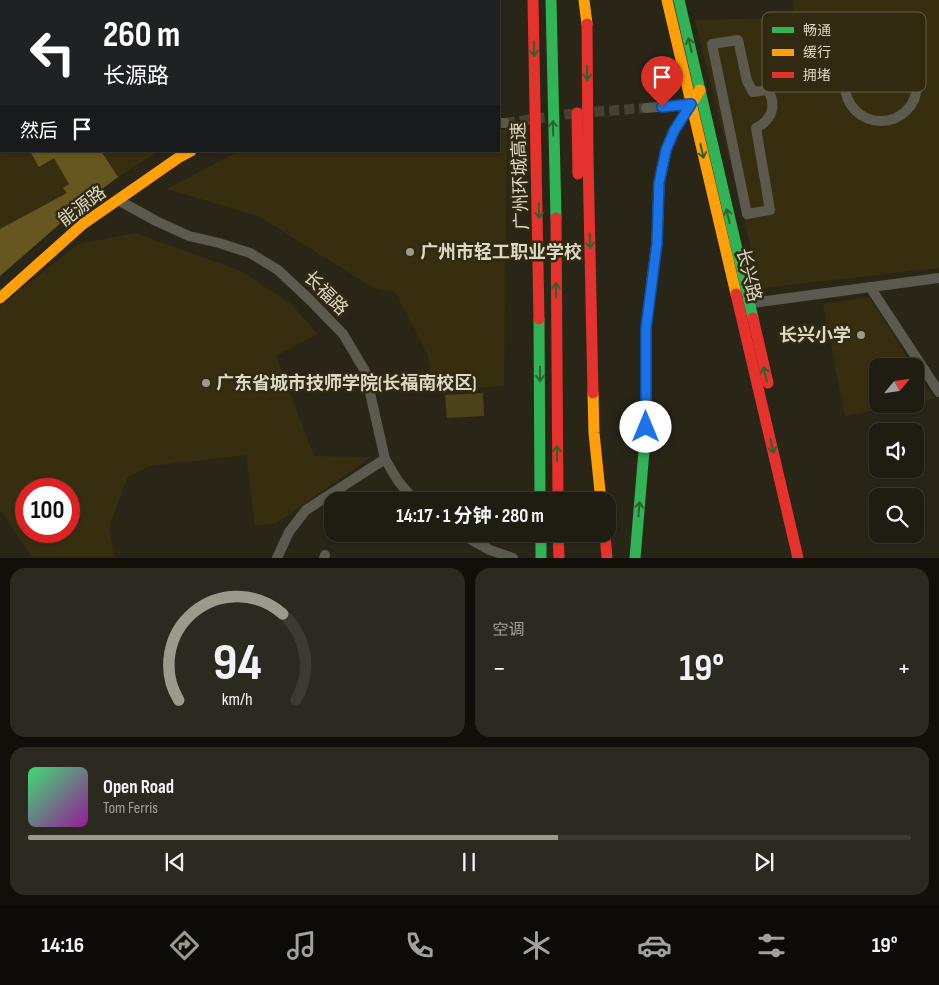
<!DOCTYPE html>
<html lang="zh">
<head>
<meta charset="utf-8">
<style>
	:root { --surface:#1f1c12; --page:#2c2920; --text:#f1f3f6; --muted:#a1a19f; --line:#3c3a32; --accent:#9e9a8b }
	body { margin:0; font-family:"Sofia Sans Condensed","Noto Sans SC",sans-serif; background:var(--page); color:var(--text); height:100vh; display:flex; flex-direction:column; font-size:19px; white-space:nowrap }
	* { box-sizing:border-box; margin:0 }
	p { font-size:16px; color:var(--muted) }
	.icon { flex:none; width:28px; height:28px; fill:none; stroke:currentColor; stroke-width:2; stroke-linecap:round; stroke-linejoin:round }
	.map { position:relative; height:558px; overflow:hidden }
	.panel { display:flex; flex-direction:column; gap:10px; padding:10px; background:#110f0a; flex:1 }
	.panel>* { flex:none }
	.hud { position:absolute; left:0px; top:0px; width:500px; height:152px; box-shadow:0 1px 4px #0004,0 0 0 1px var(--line); background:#202124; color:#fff; overflow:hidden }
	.needle { width:32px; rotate:61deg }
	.buttons { position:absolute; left:869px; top:358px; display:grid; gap:10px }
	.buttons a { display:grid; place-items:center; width:55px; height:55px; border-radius:10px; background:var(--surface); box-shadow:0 1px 4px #0004,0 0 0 1px var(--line); font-size:25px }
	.speed { position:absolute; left:15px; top:478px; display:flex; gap:10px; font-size:25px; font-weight:700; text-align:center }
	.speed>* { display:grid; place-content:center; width:65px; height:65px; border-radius:50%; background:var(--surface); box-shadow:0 1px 4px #0004,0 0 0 1px var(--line); line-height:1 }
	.speed .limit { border:8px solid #d22; background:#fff; color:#111 }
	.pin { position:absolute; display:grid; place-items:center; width:42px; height:42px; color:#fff; margin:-51px -21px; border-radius:50% 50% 50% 0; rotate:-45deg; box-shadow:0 0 5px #0007 }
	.pin .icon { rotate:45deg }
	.me { position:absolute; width:55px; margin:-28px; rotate:0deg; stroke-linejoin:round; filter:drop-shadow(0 0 4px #0008) }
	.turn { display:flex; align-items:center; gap:18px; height:105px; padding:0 20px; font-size:22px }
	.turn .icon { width:65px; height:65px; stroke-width:2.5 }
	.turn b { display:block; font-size:35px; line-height:42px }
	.then { display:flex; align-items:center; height:48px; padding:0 20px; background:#0003; gap:10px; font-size:19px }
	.big { font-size:38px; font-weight:700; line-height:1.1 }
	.panel .tile { flex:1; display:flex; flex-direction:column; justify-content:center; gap:8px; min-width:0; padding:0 18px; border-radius:15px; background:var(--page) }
	.panel .dial { align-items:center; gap:0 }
	.dial svg { height:130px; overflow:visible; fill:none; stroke:var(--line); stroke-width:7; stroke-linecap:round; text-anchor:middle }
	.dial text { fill:var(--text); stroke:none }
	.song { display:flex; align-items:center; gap:15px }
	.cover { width:60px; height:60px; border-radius:8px; background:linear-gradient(135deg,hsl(140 70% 55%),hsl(300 70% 35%)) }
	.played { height:5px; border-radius:2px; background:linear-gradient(90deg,var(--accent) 60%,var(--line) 60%) }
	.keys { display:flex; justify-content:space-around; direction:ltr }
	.heat { display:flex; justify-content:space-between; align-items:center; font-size:28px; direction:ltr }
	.panel .tiles { flex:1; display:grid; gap:10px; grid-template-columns:1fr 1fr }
	.tile:last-child { grid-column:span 2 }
	.trip { position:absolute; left:324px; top:492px; width:292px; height:50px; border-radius:15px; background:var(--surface); box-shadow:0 1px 4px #0004,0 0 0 1px var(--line); font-weight:700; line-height:50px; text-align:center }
	.tab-bar { display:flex; height:80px; justify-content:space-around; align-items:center; background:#0c0b07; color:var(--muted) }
	.tab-bar .icon { width:35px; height:35px }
	.tab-bar .active { color:var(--accent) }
	.tab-bar b { font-size:22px; color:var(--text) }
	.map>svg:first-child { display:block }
	.built { fill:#362e0e; fill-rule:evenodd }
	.green { fill:#4c431b }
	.forest { fill:#665720 }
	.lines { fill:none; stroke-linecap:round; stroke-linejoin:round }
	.street-tunnel { stroke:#444133; stroke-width:10; stroke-dasharray:10 5; stroke-linecap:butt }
	.street { stroke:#5c5a4e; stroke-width:10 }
	.fast { stroke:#30b455; stroke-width:11 }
	.slow { stroke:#ff9f0a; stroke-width:11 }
	.jam { stroke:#e5322d; stroke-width:11 }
	.jam-bridge { stroke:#e5322d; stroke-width:11 }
	.oneway { stroke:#31612c }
	.route-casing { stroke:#114b97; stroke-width:12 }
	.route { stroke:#1a73e8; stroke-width:9 }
	.poi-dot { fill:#9e9a8b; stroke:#312a10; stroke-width:2 }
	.labels { text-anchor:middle; stroke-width:5; stroke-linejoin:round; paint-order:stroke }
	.street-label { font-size:18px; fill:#ddd9c9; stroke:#312a10 }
	.poi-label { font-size:18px; font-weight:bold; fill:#ddd9c9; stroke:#312a10; text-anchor:start }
	.key { fill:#312a10; stroke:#655f48; stroke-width:1 }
	.key-label { font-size:14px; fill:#ddd9c9 }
</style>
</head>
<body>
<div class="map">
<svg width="939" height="558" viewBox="0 0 939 558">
	<rect width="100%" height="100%" fill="#292618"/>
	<g class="built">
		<path d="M 0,0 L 265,1 L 1,1 L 1,151 L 159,151 L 118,177 L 86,201 L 0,276 Z"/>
		<path d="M 316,0 L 452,0 L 316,1 Z"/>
		<path d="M 793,0 L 939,0 L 939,268 L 761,288 L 695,20 L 794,18 Z"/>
		<path d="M 499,129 L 507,129 L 504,386 L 434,391 L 427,353 L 395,292 L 374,288 L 258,216 L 167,189 L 239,151 L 499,151 Z"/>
		<path d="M 135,233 L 241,271 L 291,304 L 318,334 L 276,356 L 314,456 L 371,457 L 277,523 L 255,526 L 246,455 L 151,466 L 127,478 L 109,528 L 115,557 L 29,557 L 31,556 L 2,512 L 0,512 L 0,306 L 78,244 ZM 26,489 L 69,489 L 69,531 L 26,531 Z"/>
		<path d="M 869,297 L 913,366 L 878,366 L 878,404 L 908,404 L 845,416 L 823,304 Z"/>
		<path d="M 915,370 L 933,399 L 915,402 Z"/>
	</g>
	<path class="green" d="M 483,393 L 484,416 L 447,418 L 445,395 Z"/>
	<g class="forest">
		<path d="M 0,0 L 202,0 L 202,1 L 1,1 L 0,86 Z"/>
		<path d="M 30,151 L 101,151 L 118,177 L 86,201 L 0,276 L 0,229 L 67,193 L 63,188 L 69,184 L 54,158 L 39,167 Z"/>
	</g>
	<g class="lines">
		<path class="street-tunnel" d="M 505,123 L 577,113 L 646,108"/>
		<g class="street">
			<path d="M 738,40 L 747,81 L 753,92 L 768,90 C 777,106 772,120 756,128 L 770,210 L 747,214 L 712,44 Z"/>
			<circle cx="881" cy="85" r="36"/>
			<path d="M 646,108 L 691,104"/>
			<path d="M 499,123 L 505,123"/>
			<path d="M 118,200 L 156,221 L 189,236 L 219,243 L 250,253 L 278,270 L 309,299 L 343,334 L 365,371 L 385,459 L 398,481 L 415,501"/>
			<path d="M 870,287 L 939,392"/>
			<path d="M 744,304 L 939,278"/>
			<path d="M 461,534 L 490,550 L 513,558"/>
			<path d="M 277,558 L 289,532 L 306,510 L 385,459"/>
			<path d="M 324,558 L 325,555"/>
		</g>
		<g class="fast">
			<path d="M 551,0 L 556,218"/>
			<path d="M 679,0 L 753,318"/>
			<path d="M 539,319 L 540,501"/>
			<path d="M 541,534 L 541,558"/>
			<path d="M 635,558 L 646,427 L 646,328 L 652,281"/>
		</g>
		<g class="slow">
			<path d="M 309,0 L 309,1"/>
			<path d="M 584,0 L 587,24"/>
			<path d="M 667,0 L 736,294"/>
			<path d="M 652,281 L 657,243 L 659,183 L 666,150 L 674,131 L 700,90"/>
			<path d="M 0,298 L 83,224 L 178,158 L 191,151"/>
			<path d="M 593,393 L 594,433 L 601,501"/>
		</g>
		<g class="jam">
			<path d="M 533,0 L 539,319"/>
			<path d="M 577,113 L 578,174"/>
			<path d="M 588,157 L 593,393"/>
			<path d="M 556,218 L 558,501"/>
			<path d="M 736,294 L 798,558"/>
			<path d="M 753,318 L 768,383"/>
			<path d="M 558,534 L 559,558"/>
			<path d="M 605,534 L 607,558"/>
		</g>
		<path class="jam-bridge" d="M 587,24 L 588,157"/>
	</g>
	<defs><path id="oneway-shaft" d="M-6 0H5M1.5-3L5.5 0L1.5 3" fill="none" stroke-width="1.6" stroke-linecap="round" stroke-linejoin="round" transform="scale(1.25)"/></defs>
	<g class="oneway">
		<use href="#oneway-shaft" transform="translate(690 45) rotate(-103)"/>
		<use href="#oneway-shaft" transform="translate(534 49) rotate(89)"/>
		<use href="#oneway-shaft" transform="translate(587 73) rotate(90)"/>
		<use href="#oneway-shaft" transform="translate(553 128) rotate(-91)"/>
		<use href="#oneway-shaft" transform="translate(702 151) rotate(77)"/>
		<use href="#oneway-shaft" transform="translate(539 211) rotate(89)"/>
		<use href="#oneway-shaft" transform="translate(728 216) rotate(-103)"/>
		<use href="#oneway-shaft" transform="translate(590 241) rotate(88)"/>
		<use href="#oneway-shaft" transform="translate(556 290) rotate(-90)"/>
		<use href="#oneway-shaft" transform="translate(540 374) rotate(90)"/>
		<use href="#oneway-shaft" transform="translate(765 374) rotate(-103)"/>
		<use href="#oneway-shaft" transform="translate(772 446) rotate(77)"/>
		<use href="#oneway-shaft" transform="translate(557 453) rotate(-90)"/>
		<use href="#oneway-shaft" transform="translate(639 509) rotate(-85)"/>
	</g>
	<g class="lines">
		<g class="route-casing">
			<path id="route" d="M 646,427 L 646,328 L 657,243 L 659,183 L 666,150 L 674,131 L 691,104 L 662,107"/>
		</g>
		<use href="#route" class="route"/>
	</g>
	<g class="poi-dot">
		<circle cx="410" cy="252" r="5"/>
		<circle cx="861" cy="335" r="5"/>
		<circle cx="206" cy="383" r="5"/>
	</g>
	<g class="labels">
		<g class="street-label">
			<text transform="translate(520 176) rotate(-92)" y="6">广州环城高速</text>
			<text transform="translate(82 206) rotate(-37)" y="6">能源路</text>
			<text transform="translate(749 275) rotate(76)" y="6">长兴路</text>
			<text transform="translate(326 293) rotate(45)" y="6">长福路</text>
		</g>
		<g class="poi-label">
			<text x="420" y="258">广州市轻工职业学校</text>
			<text x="851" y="341" text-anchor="end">长兴小学</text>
			<text x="216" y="389">广东省城市技师学院(长福南校区)</text>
		</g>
	</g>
	<rect x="762" y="12" width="164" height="80" rx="8" class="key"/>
	<rect x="772" y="27" width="22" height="6" fill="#30b455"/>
	<rect x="772" y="49" width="22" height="7" fill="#ff9f0a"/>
	<rect x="772" y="72" width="22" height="6" fill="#e5322d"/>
	<g class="key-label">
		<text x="803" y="35">畅通</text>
		<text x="803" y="57">缓行</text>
		<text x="803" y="80">拥堵</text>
	</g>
</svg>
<div class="buttons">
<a><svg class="needle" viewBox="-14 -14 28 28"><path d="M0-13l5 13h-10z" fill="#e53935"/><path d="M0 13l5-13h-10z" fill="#a1a19f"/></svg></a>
<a><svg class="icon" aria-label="sound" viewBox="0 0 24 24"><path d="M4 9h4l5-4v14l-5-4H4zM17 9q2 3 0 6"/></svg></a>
<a><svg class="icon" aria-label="search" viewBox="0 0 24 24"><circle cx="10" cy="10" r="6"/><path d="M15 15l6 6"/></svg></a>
</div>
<div class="speed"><div class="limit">100</div></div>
<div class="pin" style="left:662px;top:107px;background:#d93025"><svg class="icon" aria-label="arrive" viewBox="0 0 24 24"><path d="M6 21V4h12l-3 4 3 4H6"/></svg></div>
<svg class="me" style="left:646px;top:427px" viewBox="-20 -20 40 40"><circle r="19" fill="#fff"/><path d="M0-13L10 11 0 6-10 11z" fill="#1a73e8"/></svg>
<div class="trip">14:17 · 1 分钟 · 280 m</div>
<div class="hud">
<div class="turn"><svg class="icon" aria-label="left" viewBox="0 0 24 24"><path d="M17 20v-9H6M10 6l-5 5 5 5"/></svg><div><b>260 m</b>长源路</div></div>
<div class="then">然后<svg class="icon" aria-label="arrive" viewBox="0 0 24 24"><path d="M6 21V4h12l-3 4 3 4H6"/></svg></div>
</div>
</div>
<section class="panel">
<div class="tiles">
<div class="tile dial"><svg viewBox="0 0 100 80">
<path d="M14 69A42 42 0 1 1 86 69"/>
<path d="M14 69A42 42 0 0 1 78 16" stroke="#9e9a8b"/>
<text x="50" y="56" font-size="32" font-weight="700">94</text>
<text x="50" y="72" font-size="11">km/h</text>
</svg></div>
<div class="tile"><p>空调</p>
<div class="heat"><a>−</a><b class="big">19°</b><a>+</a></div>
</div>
<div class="tile">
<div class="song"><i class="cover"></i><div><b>Open Road</b><p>Tom Ferris</p></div></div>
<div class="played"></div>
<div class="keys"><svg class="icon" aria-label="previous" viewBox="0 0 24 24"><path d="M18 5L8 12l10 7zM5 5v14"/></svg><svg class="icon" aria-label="pause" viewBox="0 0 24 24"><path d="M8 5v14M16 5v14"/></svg><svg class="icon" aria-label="next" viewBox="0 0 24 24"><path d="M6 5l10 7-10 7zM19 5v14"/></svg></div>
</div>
</div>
</section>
<nav class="tab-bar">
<b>14:16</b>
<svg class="icon active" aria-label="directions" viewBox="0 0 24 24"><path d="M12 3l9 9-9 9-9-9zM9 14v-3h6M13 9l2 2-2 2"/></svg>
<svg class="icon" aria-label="music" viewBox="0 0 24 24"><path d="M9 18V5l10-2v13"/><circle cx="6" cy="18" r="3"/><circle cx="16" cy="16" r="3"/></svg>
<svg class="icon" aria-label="phone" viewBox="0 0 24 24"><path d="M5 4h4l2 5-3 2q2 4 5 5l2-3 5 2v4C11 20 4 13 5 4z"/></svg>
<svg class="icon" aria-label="climate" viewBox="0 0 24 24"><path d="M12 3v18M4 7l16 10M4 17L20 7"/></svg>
<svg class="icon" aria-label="car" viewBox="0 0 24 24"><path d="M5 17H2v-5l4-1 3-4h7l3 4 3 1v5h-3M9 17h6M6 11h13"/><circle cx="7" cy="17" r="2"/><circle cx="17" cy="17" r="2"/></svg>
<svg class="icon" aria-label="filters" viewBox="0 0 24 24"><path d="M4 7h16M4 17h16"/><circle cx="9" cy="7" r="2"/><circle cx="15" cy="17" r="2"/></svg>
<b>19°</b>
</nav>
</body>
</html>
